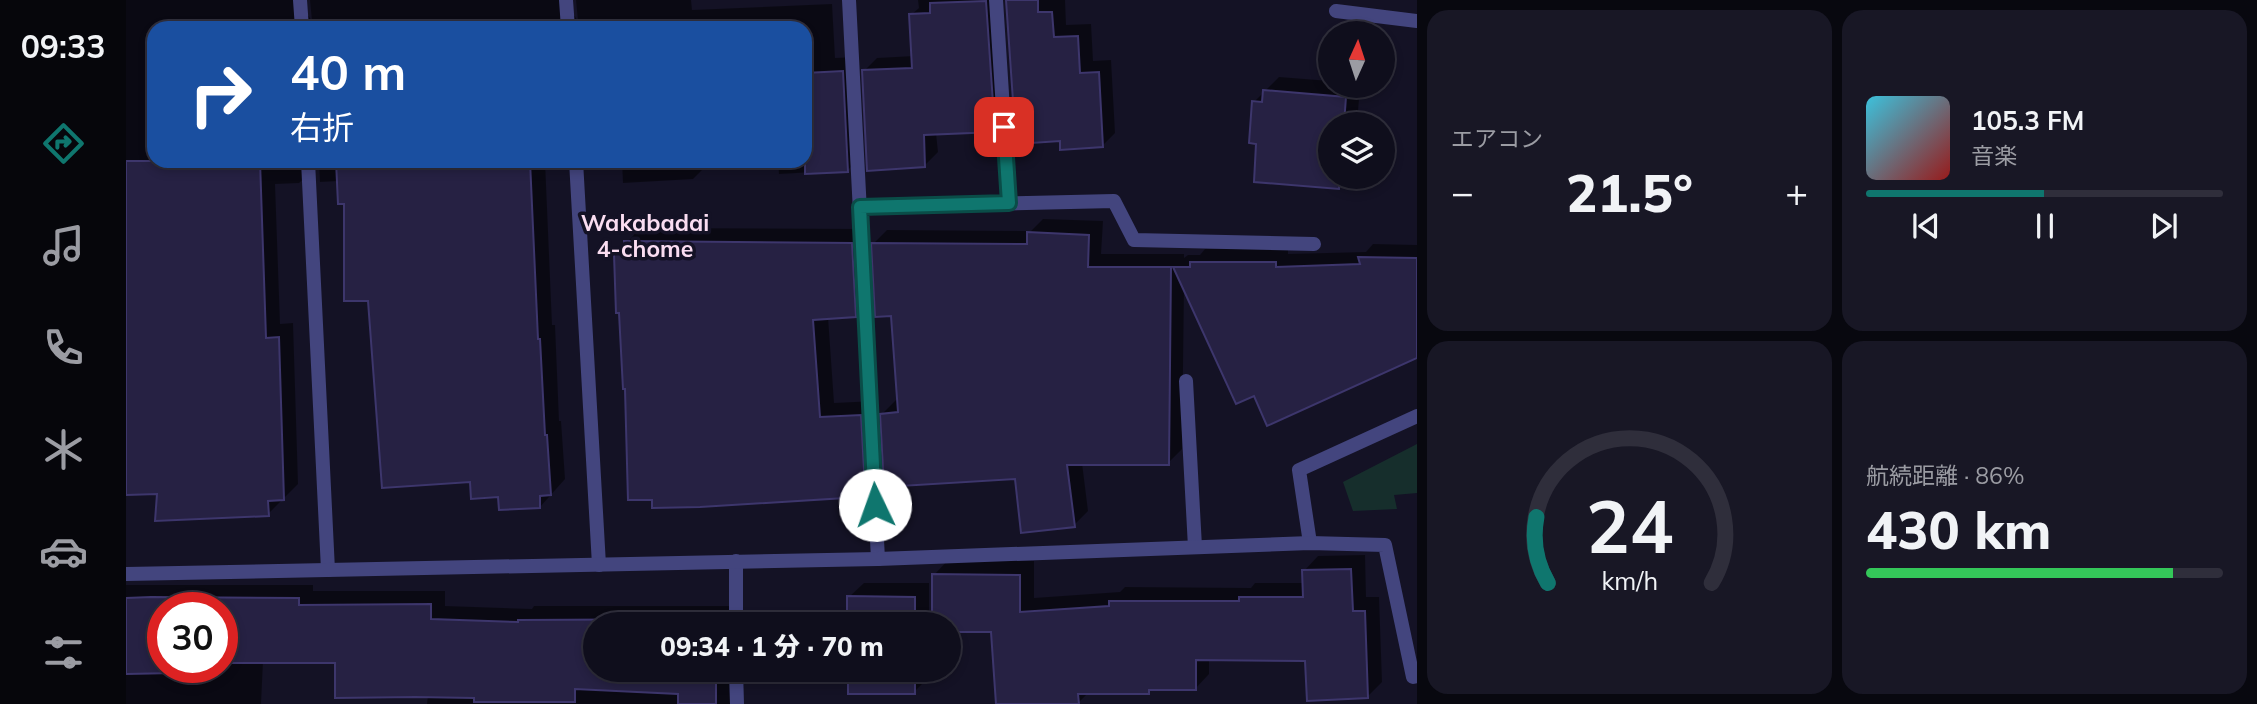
<!DOCTYPE html>
<html lang="ja">
<head>
<meta charset="utf-8">
<style>
	:root { --surface:#0f0e1c; --page:#181725; --text:#f1f3f6; --muted:#9b9ca3; --line:#2f2e3b; --accent:#0f766e }
	body { margin:0; font-family:Mulish,"Noto Sans JP",sans-serif; background:var(--page); color:var(--text); height:100vh; display:flex; flex-direction:column; font-size:26px; white-space:nowrap }
	* { box-sizing:border-box; margin:0 }
	p { font-size:23px; color:var(--muted) }
	.icon { flex:none; width:38px; height:38px; fill:none; stroke:currentColor; stroke-width:2; stroke-linecap:round; stroke-linejoin:round }
	.map { position:relative; flex:1; overflow:hidden }
	.side { display:flex; flex-direction:column; gap:10px; padding:10px; background:#08080f; width:840px }
	.side>* { flex:none }
	.guide { position:absolute; left:21px; top:21px; width:665px; height:147px; border-radius:21px; box-shadow:0 4px 10px #0003,0 0 0 2px var(--line); background:#1a4fa0; color:#fff; overflow:hidden }
	.needle { width:46px; rotate:3deg }
	.tools { position:absolute; left:1192px; top:21px; display:grid; gap:14px }
	.tools a { display:grid; place-items:center; width:77px; height:77px; border-radius:50%; background:var(--surface); box-shadow:0 4px 10px #0003,0 0 0 2px var(--line); font-size:35px }
	.speed { position:absolute; left:21px; top:592px; display:flex; gap:14px; font-size:35px; font-weight:700; text-align:center }
	.speed>* { display:grid; place-content:center; width:91px; height:91px; border-radius:50%; background:var(--surface); box-shadow:0 4px 10px #0003,0 0 0 2px var(--line); line-height:1 }
	.speed .limit { border:10px solid #d22; background:#fff; color:#111 }
	.pin { position:absolute; display:grid; place-items:center; width:60px; height:60px; color:#fff; margin:-30px; border-radius:14px; box-shadow:0 4px 10px #0006 }
	.me { position:absolute; width:77px; margin:-38px; rotate:357deg; stroke-linejoin:round; filter:drop-shadow(0 0 5px #0008) }
	.turn { display:flex; align-items:center; gap:24px; height:147px; padding:0 28px; font-size:32px }
	.turn .icon { width:91px; height:91px; stroke-width:2.5 }
	.turn b { display:block; font-size:49px; line-height:60px }
	.big { font-size:52px; font-weight:800; line-height:1.1 }
	.side .card { flex:1; display:flex; flex-direction:column; justify-content:center; gap:10px; min-width:0; padding:0 24px; border-radius:21px; background:var(--page) }
	.side .dial { align-items:center; gap:0 }
	.dial svg { height:182px; overflow:visible; fill:none; stroke:var(--line); stroke-width:7; stroke-linecap:round; text-anchor:middle }
	.dial text { fill:var(--text); stroke:none }
	.song { display:flex; align-items:center; gap:21px }
	.cover { width:84px; height:84px; border-radius:10px; background:linear-gradient(135deg,hsl(190 70% 55%),hsl(0 70% 35%)) }
	.played { height:7px; border-radius:4px; background:linear-gradient(90deg,var(--accent) 50%,var(--line) 50%) }
	.keys { display:flex; justify-content:space-around; direction:ltr }
	.heat { display:flex; justify-content:space-between; align-items:center; font-size:38px; direction:ltr }
	.charge { height:10px; border-radius:5px; background:linear-gradient(90deg,#34c759 86%,var(--line) 0) }
	.side .tiles { flex:1; display:grid; gap:10px; grid-template-columns:repeat(2,1fr) }
	.trip { position:absolute; left:457px; top:612px; width:378px; height:70px; border-radius:35px; background:var(--surface); box-shadow:0 4px 10px #0003,0 0 0 2px var(--line); font-weight:800; line-height:70px; text-align:center }
	main { display:flex; flex:1; min-height:0 }
	.dock { display:flex; flex-direction:column; width:126px; justify-content:space-around; align-items:center; background:#06060b; color:var(--muted) }
	.dock .icon { width:49px; height:49px }
	.dock .active { color:var(--accent) }
	.dock b { font-size:32px; color:var(--text) }
	.map>svg:first-child { display:block }
	.green { fill:#162e2c }
	.shadow { fill:#0007; fill-rule:evenodd }
	.building { fill:#262143; stroke:#3d366c; stroke-width:2 }
	.lines { fill:none; stroke-linecap:round; stroke-linejoin:round }
	.service { stroke:#43457e; stroke-width:14 }
	.minor { stroke:#43457e; stroke-width:14 }
	.route-casing { stroke:#0a4d48; stroke-width:18 }
	.route { stroke:#0f766e; stroke-width:12 }
	.labels { text-anchor:middle; stroke-width:7; stroke-linejoin:round; paint-order:stroke }
	.neighbourhood-label { font-size:23px; font-weight:bold; fill:#faddf1; stroke:#141225 }
</style>
</head>
<body>
<main>
<nav class="dock">
<b>09:33</b>
<svg class="icon active" aria-label="directions" viewBox="0 0 24 24"><path d="M12 3l9 9-9 9-9-9zM9 14v-3h6M13 9l2 2-2 2"/></svg>
<svg class="icon" aria-label="music" viewBox="0 0 24 24"><path d="M9 18V5l10-2v13"/><circle cx="6" cy="18" r="3"/><circle cx="16" cy="16" r="3"/></svg>
<svg class="icon" aria-label="phone" viewBox="0 0 24 24"><path d="M5 4h4l2 5-3 2q2 4 5 5l2-3 5 2v4C11 20 4 13 5 4z"/></svg>
<svg class="icon" aria-label="climate" viewBox="0 0 24 24"><path d="M12 3v18M4 7l16 10M4 17L20 7"/></svg>
<svg class="icon" aria-label="car" viewBox="0 0 24 24"><path d="M5 17H2v-5l4-1 3-4h7l3 4 3 1v5h-3M9 17h6M6 11h13"/><circle cx="7" cy="17" r="2"/><circle cx="17" cy="17" r="2"/></svg>
<svg class="icon" aria-label="filters" viewBox="0 0 24 24"><path d="M4 7h16M4 17h16"/><circle cx="9" cy="7" r="2"/><circle cx="15" cy="17" r="2"/></svg>
</nav>
<div class="map">
<svg width="1291" height="704" viewBox="0 0 1291 704">
	<rect width="100%" height="100%" fill="#141225"/>
	<path class="green" d="M 1291,444 L 1291,493 L 1268,495 L 1271,509 L 1227,511 L 1217,482 Z"/>
	<g class="shadow">
		<path d="M 0,0 L 180,0 L 181,14 L 186,21 L 184,0 L 446,0 L 447,14 L 452,21 L 450,0 L 565,0 L 566,10 L 706,4 L 709,58 L 731,57 L 736,155 L 722,170 L 653,174 L 652,161 L 679,161 L 679,28 L 28,28 L 28,161 L 187,161 L 188,169 L 173,183 L 149,184 L 154,324 L 167,323 L 172,484 L 142,514 L 32,492 L 0,493 Z"/>
		<path d="M 792,0 L 874,0 L 881,117 L 868,130 L 810,133 L 812,152 L 799,165 L 738,71 L 751,58 L 788,56 L 785,15 L 793,8 Z"/>
		<path d="M 881,0 L 939,0 L 940,25 L 965,24 L 967,61 L 985,60 L 989,133 L 976,146 L 936,139 Z"/>
		<path d="M 1153,77 L 1204,81 L 1204,86 L 1234,86 L 1231,124 L 1204,124 L 1204,177 L 1223,177 L 1213,187 L 1132,143 L 1128,102 Z"/>
		<path d="M 193,161 L 419,161 L 426,325 L 429,325 L 433,421 L 435,421 L 439,479 L 414,507 L 374,495 L 345,480 L 243,299 L 213,181 L 194,182 Z"/>
		<path d="M 496,161 L 582,161 L 582,164 L 567,179 L 497,183 Z"/>
		<path d="M 917,219 L 977,221 L 975,254 L 1058,254 L 1058,258 L 1062,255 L 1074,255 L 1079,249 L 1162,249 L 1162,254 L 1240,252 L 1247,244 L 1291,245 L 1291,352 L 1285,359 L 1129,394 L 1058,286 L 1056,449 L 1042,463 L 956,463 L 962,511 L 948,525 L 890,477 L 756,414 L 770,400 L 773,400 L 767,314 L 747,244 L 761,230 L 905,231 Z"/>
		<path d="M 514,228 L 740,229 L 744,301 L 729,316 L 702,317 L 708,403 L 749,401 L 752,471 L 738,486 L 727,487 L 718,496 L 501,387 L 490,255 Z"/>
		<path d="M 1239,555 L 1240,597 L 1253,597 L 1256,682 L 1241,697 L 1181,659 L 1083,658 L 1083,674 L 1069,689 L 963,692 L 952,703 L 872,704 L 866,630 L 822,625 L 808,575 L 822,560 L 908,561 L 908,598 L 994,592 L 999,587 L 1125,588 L 1129,583 L 1178,583 L 1178,571 L 1192,556 Z"/>
		<path d="M 738,583 L 803,583 L 803,625 L 723,625 L 723,597 Z"/>
		<path d="M 0,585 L 187,585 L 187,591 L 319,591 L 319,606 L 406,609 L 408,606 L 603,606 L 603,625 L 469,625 L 469,670 L 603,670 L 604,704 L 301,704 L 302,695 L 211,661 L 137,661 L 135,704 L 0,704 ZM 37,607 L 96,607 L 96,667 L 37,667 Z"/>
		<path d="M 723,670 L 803,670 L 803,677 L 788,692 Z"/>
	</g>
	<g class="building">
		<path d="M 880,0 L 912,0 L 912,12 L 926,12 L 928,37 L 952,36 L 954,73 L 973,72 L 977,147 L 934,150 L 934,141 L 890,144 Z"/>
		<path d="M 860,1 L 869,132 L 798,135 L 799,167 L 741,171 L 736,70 L 786,68 L 783,14 L 804,13 L 804,3 Z"/>
		<path d="M 717,71 L 722,172 L 679,174 L 679,73 Z"/>
		<path d="M 1137,90 L 1220,97 L 1218,124 L 1204,124 L 1204,177 L 1214,177 L 1213,189 L 1128,182 L 1130,144 L 1123,143 L 1126,101 L 1136,102 Z"/>
		<path d="M 0,161 L 134,161 L 140,338 L 153,337 L 158,500 L 142,501 L 143,516 L 29,521 L 31,494 L 0,495 Z"/>
		<path d="M 210,161 L 404,161 L 412,339 L 414,339 L 419,435 L 421,435 L 425,495 L 414,496 L 414,508 L 373,510 L 372,497 L 345,499 L 344,482 L 256,488 L 242,301 L 218,301 L 218,204 L 212,204 Z"/>
		<path d="M 901,232 L 963,235 L 962,267 L 1045,267 L 1043,465 L 941,465 L 949,527 L 895,533 L 889,479 L 758,487 L 754,414 L 772,412 L 765,316 L 749,317 L 745,243 L 901,244 Z"/>
		<path d="M 498,241 L 726,243 L 730,317 L 687,320 L 694,417 L 735,415 L 739,488 L 718,489 L 719,498 L 574,507 L 526,508 L 526,500 L 502,500 L 499,389 L 497,389 L 493,313 L 490,313 L 488,254 L 498,254 Z"/>
		<path d="M 1232,257 L 1291,258 L 1291,358 L 1141,426 L 1128,396 L 1110,404 L 1047,267 L 1064,267 L 1064,262 L 1150,262 L 1150,267 L 1234,264 Z"/>
		<path d="M 1225,569 L 1227,611 L 1239,611 L 1242,698 L 1181,701 L 1179,661 L 1070,660 L 1070,690 L 1023,690 L 1023,694 L 952,694 L 953,704 L 870,704 L 865,632 L 822,632 L 822,625 L 806,625 L 806,574 L 894,575 L 894,612 L 983,606 L 983,601 L 1113,601 L 1113,597 L 1177,597 L 1176,570 Z"/>
		<path d="M 721,596 L 789,597 L 789,625 L 721,625 Z"/>
		<path d="M 25,597 L 173,598 L 173,605 L 305,604 L 305,619 L 392,622 L 392,620 L 589,619 L 589,625 L 469,625 L 469,670 L 590,670 L 590,704 L 552,704 L 552,694 L 449,689 L 449,702 L 348,702 L 348,698 L 289,697 L 209,698 L 209,663 L 96,663 L 96,607 L 37,607 L 37,667 L 48,667 L 48,673 L 0,674 L 0,598 Z"/>
		<rect x="722" y="670" width="67" height="24"/>
	</g>
	<g class="lines">
		<g class="service">
			<path d="M 870,0 L 883,203"/>
			<path d="M 734,207 L 988,201 L 1008,240 L 1188,244"/>
			<path d="M 1060,381 L 1069,547"/>
		</g>
		<g class="minor">
			<path d="M 174,0 L 176,28"/>
			<path d="M 440,0 L 442,28"/>
			<path d="M 723,0 L 752,559"/>
			<path d="M 1210,11 L 1291,21"/>
			<path d="M 182,161 L 202,570"/>
			<path d="M 450,161 L 473,565"/>
			<path d="M 1184,543 L 1173,470 L 1291,416"/>
			<path d="M 610,561 L 610,625"/>
			<path d="M 0,574 L 752,559 L 1184,543 L 1259,545 L 1287,677 L 1291,676"/>
			<path d="M 610,670 L 611,704"/>
		</g>
	</g>
	<g class="lines">
		<g class="route-casing">
			<path id="route" d="M 749,505 L 734,207 L 883,203 L 878,127"/>
		</g>
		<use href="#route" class="route"/>
	</g>
	<g class="labels">
		<g class="neighbourhood-label">
			<text x="519" y="231">Wakabadai<tspan x="519" dy="26">4-chome</tspan></text>
		</g>
	</g>
</svg>
<div class="tools">
<a><svg class="needle" viewBox="-14 -14 28 28"><path d="M0-13l5 13h-10z" fill="#e53935"/><path d="M0 13l5-13h-10z" fill="#9b9ca3"/></svg></a>
<a><svg class="icon" aria-label="layers" viewBox="0 0 24 24"><path d="M12 4l9 5-9 5-9-5zM3 14l9 5 9-5"/></svg></a>
</div>
<div class="speed"><div class="limit">30</div></div>
<div class="pin" style="left:878px;top:127px;background:#d93025"><svg class="icon" aria-label="arrive" viewBox="0 0 24 24"><path d="M6 21V4h12l-3 4 3 4H6"/></svg></div>
<svg class="me" style="left:749px;top:505px" viewBox="-20 -20 40 40"><circle r="19" fill="#fff"/><path d="M0-13L10 11 0 6-10 11z" fill="#0f766e"/></svg>
<div class="trip">09:34 · 1 分 · 70 m</div>
<div class="guide">
<div class="turn"><svg class="icon" aria-label="right" viewBox="0 0 24 24"><path d="M7 20v-9h11M14 6l5 5-5 5"/></svg><div><b>40 m</b>右折</div></div>
</div>
</div>
<section class="side">
<div class="tiles">
<div class="card"><p>エアコン</p>
<div class="heat"><a>−</a><b class="big">21.5°</b><a>+</a></div>
</div>
<div class="card">
<div class="song"><i class="cover"></i><div><b>105.3 FM</b><p>音楽</p></div></div>
<div class="played"></div>
<div class="keys"><svg class="icon" aria-label="previous" viewBox="0 0 24 24"><path d="M18 5L8 12l10 7zM5 5v14"/></svg><svg class="icon" aria-label="pause" viewBox="0 0 24 24"><path d="M8 5v14M16 5v14"/></svg><svg class="icon" aria-label="next" viewBox="0 0 24 24"><path d="M6 5l10 7-10 7zM19 5v14"/></svg></div>
</div>
<div class="card dial"><svg viewBox="0 0 100 80">
<path d="M14 69A42 42 0 1 1 86 69"/>
<path d="M14 69A42 42 0 0 1 9 40" stroke="#0f766e"/>
<text x="50" y="56" font-size="32" font-weight="700">24</text>
<text x="50" y="72" font-size="11">km/h</text>
</svg></div>
<div class="card"><p>航続距離 · 86%</p><b class="big">430 km</b><div class="charge"></div></div>
</div>
</section>
</main>
</body>
</html>
